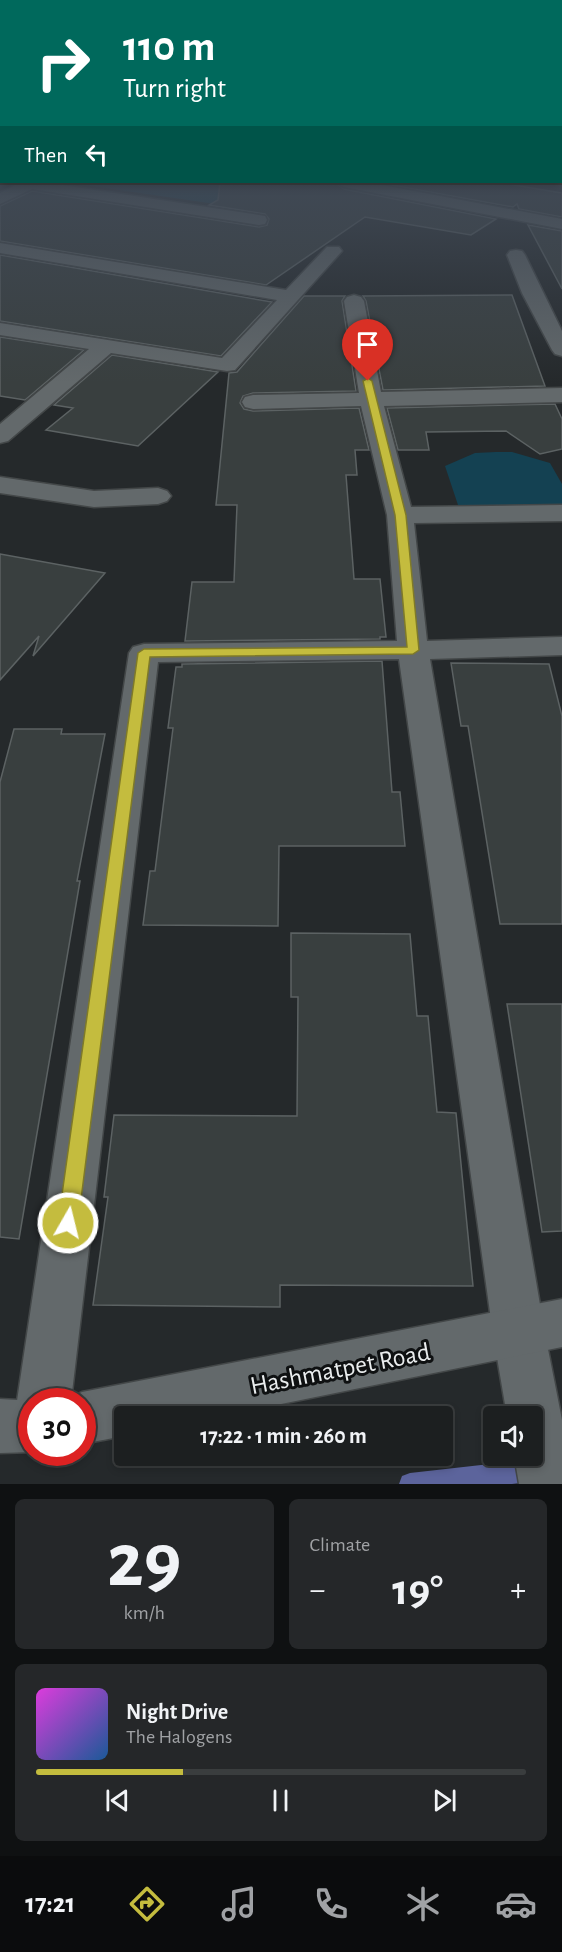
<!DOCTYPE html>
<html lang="en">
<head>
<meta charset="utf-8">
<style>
	:root { --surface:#1c1f20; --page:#252729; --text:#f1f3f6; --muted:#a0a2a5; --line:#3a3d3e; --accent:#c4bc3e }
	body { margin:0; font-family:"Alegreya Sans",sans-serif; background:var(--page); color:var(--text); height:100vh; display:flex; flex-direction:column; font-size:22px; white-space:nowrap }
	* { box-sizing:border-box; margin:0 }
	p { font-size:20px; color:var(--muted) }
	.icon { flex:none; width:33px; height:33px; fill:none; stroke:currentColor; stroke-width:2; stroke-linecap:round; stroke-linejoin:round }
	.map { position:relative; height:1484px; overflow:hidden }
	.drawer { display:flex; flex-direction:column; gap:15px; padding:15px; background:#0f1112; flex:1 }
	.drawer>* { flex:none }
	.banner { position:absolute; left:0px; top:0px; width:562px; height:183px; box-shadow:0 3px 9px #0003,0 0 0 2px var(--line); background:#00695c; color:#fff; overflow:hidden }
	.fabs { position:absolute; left:483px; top:1406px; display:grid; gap:12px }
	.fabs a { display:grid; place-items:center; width:60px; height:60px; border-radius:6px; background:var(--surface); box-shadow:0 3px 9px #0003,0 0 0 2px var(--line); font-size:30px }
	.speed { position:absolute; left:18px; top:1388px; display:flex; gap:12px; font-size:30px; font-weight:700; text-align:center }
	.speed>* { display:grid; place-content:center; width:78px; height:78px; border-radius:50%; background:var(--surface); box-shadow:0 3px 9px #0003,0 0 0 2px var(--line); line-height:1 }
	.speed .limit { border:9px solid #d22; background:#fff; color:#111 }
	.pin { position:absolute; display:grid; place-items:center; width:51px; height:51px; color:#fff; margin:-62px -26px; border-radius:50% 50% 50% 0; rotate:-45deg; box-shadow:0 0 6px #0007 }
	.pin .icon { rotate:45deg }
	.me { position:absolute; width:66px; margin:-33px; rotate:8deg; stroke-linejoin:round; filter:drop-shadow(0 0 4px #0008) }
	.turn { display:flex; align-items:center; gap:21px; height:126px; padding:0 24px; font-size:27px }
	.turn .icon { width:78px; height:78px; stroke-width:2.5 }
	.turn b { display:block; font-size:42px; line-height:51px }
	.then { display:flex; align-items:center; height:57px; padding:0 24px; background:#0003; gap:12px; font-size:22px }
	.big { font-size:45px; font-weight:700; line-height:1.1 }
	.drawer .card { flex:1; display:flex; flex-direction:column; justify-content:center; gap:9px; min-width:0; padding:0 21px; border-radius:9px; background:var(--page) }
	.drawer .dial { align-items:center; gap:0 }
	.dial b { font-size:78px; line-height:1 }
	.song { display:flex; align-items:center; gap:18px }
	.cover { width:72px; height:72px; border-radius:9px; background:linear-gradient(135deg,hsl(300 70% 55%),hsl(210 70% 35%)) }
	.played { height:6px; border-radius:3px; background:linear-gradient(90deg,var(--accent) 30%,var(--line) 30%) }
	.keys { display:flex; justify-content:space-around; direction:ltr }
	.heat { display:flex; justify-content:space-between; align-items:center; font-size:33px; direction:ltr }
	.drawer .tiles { flex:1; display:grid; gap:15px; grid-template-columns:1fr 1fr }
	.card:last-child { grid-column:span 2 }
	.trip { position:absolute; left:114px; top:1406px; width:339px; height:60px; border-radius:6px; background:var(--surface); box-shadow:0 3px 9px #0003,0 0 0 2px var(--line); font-weight:700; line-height:60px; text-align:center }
	.tab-bar { display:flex; height:96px; justify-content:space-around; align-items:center; background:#0b0c0d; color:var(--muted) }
	.tab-bar .icon { width:42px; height:42px }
	.tab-bar .current { color:var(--accent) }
	.tab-bar b { font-size:27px; color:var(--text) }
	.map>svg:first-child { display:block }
	.green { fill:#144152 }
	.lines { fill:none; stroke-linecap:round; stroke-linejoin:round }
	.stream { fill:#5c649c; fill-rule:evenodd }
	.building { fill:#393f3f; stroke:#5c6263; stroke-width:1.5 }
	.minor-casing { stroke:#434748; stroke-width:3 }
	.secondary-casing { stroke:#434748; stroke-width:3 }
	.minor { fill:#63696b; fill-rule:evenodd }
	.secondary { fill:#63696b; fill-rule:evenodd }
	.route { fill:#c4bc3e; stroke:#7f7a28; stroke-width:1.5 }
	.labels { text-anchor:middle; stroke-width:6; stroke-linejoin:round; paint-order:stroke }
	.near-street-label { font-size:26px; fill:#eaedee; stroke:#0f1112 }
</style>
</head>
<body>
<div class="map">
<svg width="562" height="1484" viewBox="0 0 562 1484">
	<rect width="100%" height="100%" fill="#25292b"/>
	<g class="green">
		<path d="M 65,182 L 288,182 L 315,186 L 262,211 Z"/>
		<path d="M 496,452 L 512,452 L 550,463 L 562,484 L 562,506 L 459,508 L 445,466 L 475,453 Z"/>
	</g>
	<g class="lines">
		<path class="stream" d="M 562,1456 L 562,1478 L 512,1484 L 399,1484 L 402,1476 L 410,1473 Z"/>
	</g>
	<g class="building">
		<path d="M 220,182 L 334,182 L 344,189 L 496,219 L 471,235 L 365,217 L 266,285 L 0,241 L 0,206 L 32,191 L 259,227 L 267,225 L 269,219 L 265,214 L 209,205 L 218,200 Z"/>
		<path d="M 375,182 L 496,182 L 562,193 L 562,217 L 519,209 L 517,204 L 513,207 Z"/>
		<path d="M 528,225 L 562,231 L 562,289 Z"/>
		<path d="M 0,255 L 272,302 L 221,356 L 0,321 Z"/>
		<path d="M 512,295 L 545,386 L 383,390 L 366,301 L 363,296 Z"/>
		<path d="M 304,296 L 345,296 L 342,301 L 356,391 L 253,393 L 243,396 L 240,403 L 244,409 L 253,411 L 359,408 L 369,450 L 355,450 L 357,475 L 346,475 L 354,579 L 380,579 L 386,637 L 380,637 L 380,639 L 185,641 L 192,582 L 234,582 L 237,505 L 216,505 L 229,373 L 237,372 Z"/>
		<path d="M 0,337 L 84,350 L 25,400 L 0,396 Z"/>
		<path d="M 112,355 L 218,372 L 138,446 L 46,430 L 73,408 L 54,405 Z"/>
		<path d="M 555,404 L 562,419 L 562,449 L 540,454 L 506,431 L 426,432 L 429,450 L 398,450 L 387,408 Z"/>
		<path d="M 0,554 L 105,573 L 33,656 L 39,636 L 0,680 Z"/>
		<path d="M 382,661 L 392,792 L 400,792 L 405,846 L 279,846 L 278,926 L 143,925 L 150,871 L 155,871 L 173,728 L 168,728 L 176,667 L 182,667 L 182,664 Z"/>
		<path d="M 451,663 L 549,664 L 562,716 L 562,924 L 500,924 L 468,726 L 461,726 Z"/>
		<path d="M 14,729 L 62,729 L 61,734 L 105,734 L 77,881 L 80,881 L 19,1239 L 0,1237 L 0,782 Z"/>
		<path d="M 291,933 L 410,934 L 417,1016 L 428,1016 L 437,1112 L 456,1113 L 473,1286 L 280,1285 L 280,1307 L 93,1305 L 108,1197 L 104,1197 L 114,1115 L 297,1116 L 298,997 L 291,997 Z"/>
		<path d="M 507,1004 L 562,1004 L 562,1231 L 542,1232 Z"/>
	</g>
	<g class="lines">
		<g class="minor-casing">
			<g id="minor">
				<path d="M 21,182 L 42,182 L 259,215 L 265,216 L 267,220 L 265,224 L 259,225 L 32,189 L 0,204 L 0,193 Z"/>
				<path d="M 336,182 L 366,182 L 562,219 L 562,229 L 344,187 Z"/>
				<path d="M 0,243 L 286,290 L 327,247 L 339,247 L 342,251 L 235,370 L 227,371 L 111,353 L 8,441 L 0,443 L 0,424 L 89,349 L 0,335 L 0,323 L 222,358 L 277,300 L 0,253 Z"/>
				<path d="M 516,250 L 522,251 L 525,255 L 562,331 L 562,356 L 555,354 L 552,350 L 522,293 L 507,255 L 510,251 Z"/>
				<path d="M 354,295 L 361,297 L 364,301 L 381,392 L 562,388 L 562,402 L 384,406 L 411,507 L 562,505 L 562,521 L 414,523 L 427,641 L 562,637 L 562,655 L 430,659 L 545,1334 L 562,1420 L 562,1484 L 519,1484 L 514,1455 L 532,1455 L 532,1416 L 507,1416 L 493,1334 L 399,659 L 158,662 L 71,1401 L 32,1401 L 32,1422 L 25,1419 L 17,1401 L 129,653 L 133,647 L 144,644 L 397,641 L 387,515 L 361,406 L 253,409 L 245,407 L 242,402 L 245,397 L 253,395 L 359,393 L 344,301 L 347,297 Z"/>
				<path d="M 0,477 L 94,491 L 158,488 L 167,491 L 171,496 L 167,501 L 158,504 L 94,507 L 0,493 Z"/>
			</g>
		</g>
		<g class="secondary-casing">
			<g id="secondary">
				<path d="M 562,1299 L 562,1347 L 222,1416 L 124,1416 L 124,1436 L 82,1444 L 82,1401 L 62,1401 L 82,1392 Z"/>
				<path d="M 0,1399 L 36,1401 L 32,1401 L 32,1452 L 34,1452 L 0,1453 Z"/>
			</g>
		</g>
		<use href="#minor" class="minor"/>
		<use href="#secondary" class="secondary"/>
	</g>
	<linearGradient id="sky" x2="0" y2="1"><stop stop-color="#141718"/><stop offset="0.46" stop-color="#404955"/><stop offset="1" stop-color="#404955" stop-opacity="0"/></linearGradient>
	<rect width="562" height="383" fill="url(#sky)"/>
	<path class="route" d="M 368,378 L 372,381 L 406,515 L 419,650 L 413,654 L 150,657 L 78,1223 L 75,1230 L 68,1232 L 61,1230 L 58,1223 L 138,653 L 144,649 L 407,647 L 395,515 L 363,381 Z"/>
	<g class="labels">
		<g class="near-street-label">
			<text transform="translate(340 1368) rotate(-11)" y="9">Hashmatpet Road</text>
		</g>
	</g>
</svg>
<div class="fabs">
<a><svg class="icon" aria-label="sound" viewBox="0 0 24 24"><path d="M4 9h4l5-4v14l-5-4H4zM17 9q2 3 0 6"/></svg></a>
</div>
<div class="speed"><div class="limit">30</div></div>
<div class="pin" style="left:368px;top:381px;background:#d93025"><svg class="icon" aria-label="arrive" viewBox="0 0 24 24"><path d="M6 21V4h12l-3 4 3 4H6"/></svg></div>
<svg class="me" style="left:68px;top:1223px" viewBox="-20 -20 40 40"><circle r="17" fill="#c4bc3e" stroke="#fff" stroke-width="3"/><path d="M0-11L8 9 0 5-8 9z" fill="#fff"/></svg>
<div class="trip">17:22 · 1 min · 260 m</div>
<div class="banner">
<div class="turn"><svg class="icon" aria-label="right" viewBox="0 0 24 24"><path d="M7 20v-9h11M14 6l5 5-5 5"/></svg><div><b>110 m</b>Turn right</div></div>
<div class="then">Then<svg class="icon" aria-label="left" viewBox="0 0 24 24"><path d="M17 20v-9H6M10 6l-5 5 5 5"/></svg></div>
</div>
</div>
<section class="drawer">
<div class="tiles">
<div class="card dial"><b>29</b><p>km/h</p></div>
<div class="card"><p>Climate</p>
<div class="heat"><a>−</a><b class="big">19°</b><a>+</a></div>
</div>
<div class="card">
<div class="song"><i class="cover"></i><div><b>Night Drive</b><p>The Halogens</p></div></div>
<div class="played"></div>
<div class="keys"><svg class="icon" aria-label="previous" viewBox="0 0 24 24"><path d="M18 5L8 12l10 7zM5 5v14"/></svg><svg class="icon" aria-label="pause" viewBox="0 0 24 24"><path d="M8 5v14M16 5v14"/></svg><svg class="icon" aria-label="next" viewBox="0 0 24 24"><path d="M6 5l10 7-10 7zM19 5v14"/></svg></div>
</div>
</div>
</section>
<nav class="tab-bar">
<b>17:21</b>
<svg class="icon current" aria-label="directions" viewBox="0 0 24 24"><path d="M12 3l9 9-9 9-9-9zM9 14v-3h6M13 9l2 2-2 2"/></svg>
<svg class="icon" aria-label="music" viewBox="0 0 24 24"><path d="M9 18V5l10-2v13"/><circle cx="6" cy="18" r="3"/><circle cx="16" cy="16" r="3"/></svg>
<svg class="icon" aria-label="phone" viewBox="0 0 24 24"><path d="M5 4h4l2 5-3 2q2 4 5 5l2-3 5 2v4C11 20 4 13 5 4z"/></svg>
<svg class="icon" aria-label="climate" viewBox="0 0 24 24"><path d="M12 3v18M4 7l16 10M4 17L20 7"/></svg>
<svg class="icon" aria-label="car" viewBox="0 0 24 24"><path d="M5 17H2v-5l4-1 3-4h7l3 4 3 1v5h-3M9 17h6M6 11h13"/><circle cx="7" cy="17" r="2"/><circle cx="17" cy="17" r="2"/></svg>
</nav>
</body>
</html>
